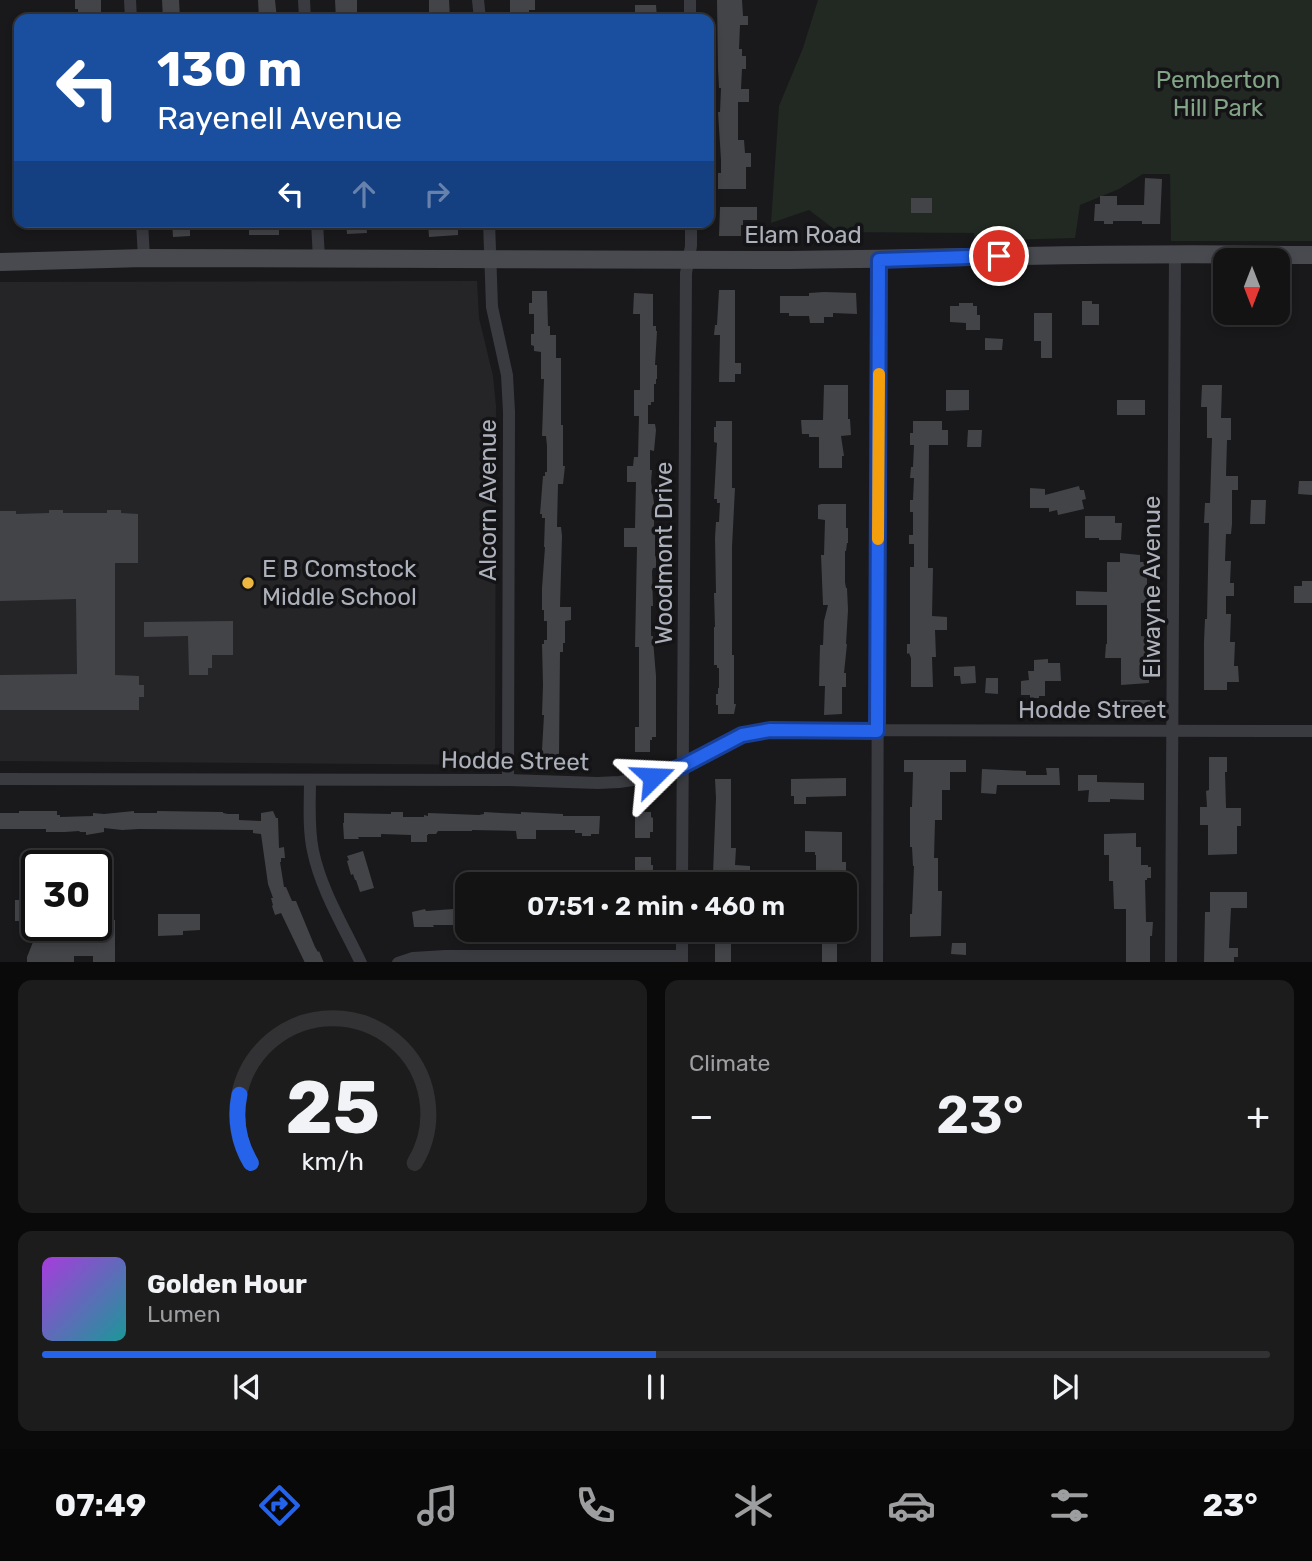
<!DOCTYPE html>
<html lang="en">
<head>
<meta charset="utf-8">
<style>
	:root { --surface:#131314; --page:#1c1c1d; --text:#f1f3f6; --muted:#9d9ea0; --line:#323234; --accent:#2563eb }
	body { margin:0; font-family:Rubik,sans-serif; background:var(--page); color:var(--text); height:100vh; display:flex; flex-direction:column; font-size:26px; white-space:nowrap }
	* { box-sizing:border-box; margin:0 }
	p { font-size:23px; color:var(--muted) }
	.icon { flex:none; width:38px; height:38px; fill:none; stroke:currentColor; stroke-width:2; stroke-linecap:round; stroke-linejoin:round }
	.map { position:relative; height:962px; overflow:hidden }
	.details { display:flex; flex-direction:column; gap:18px; padding:18px; background:#0a0a0b; flex:1 }
	.details>* { flex:none }
	.banner { position:absolute; left:14px; top:14px; width:700px; height:214px; border-radius:14px; box-shadow:0 4px 10px #0003,0 0 0 2px var(--line); background:#1a4fa0; color:#fff; overflow:hidden }
	.needle { width:46px; rotate:180deg }
	.tools { position:absolute; left:1213px; top:248px; display:grid; gap:14px }
	.tools a { display:grid; place-items:center; width:77px; height:77px; border-radius:14px; background:var(--surface); box-shadow:0 4px 10px #0003,0 0 0 2px var(--line); font-size:35px }
	.speed { position:absolute; left:21px; top:850px; display:flex; gap:14px; font-size:35px; font-weight:700; text-align:center }
	.speed>* { display:grid; place-content:center; width:91px; height:91px; border-radius:50%; background:var(--surface); box-shadow:0 4px 10px #0003,0 0 0 2px var(--line); line-height:1 }
	.speed .limit { border:4px solid #111; border-radius:10px; background:#fff; color:#111 }
	.pin { position:absolute; display:grid; place-items:center; width:60px; height:60px; color:#fff; margin:-30px; border:4px solid #fff; border-radius:50%; box-shadow:0 2px 7px #0007 }
	.me { position:absolute; width:77px; margin:-38px; rotate:69deg; stroke-linejoin:round; filter:drop-shadow(0 0 5px #0008) }
	.turn { display:flex; align-items:center; gap:24px; height:147px; padding:0 28px; font-size:32px }
	.turn .icon { width:91px; height:91px; stroke-width:2.5 }
	.turn b { display:block; font-size:49px; line-height:60px }
	.lanes { display:flex; align-items:center; height:66px; padding:0 28px; background:#0003; justify-content:center; gap:35px; direction:ltr }
	.lanes .off { opacity:.35 }
	.big { font-size:52px; font-weight:600; line-height:1.1 }
	.details .widget { flex:1; display:flex; flex-direction:column; justify-content:center; gap:10px; min-width:0; padding:0 24px; border-radius:14px; background:var(--page) }
	.details .dial { align-items:center; gap:0 }
	.dial svg { height:182px; overflow:visible; fill:none; stroke:var(--line); stroke-width:7; stroke-linecap:round; text-anchor:middle }
	.dial text { fill:var(--text); stroke:none }
	.song { display:flex; align-items:center; gap:21px }
	.cover { width:84px; height:84px; border-radius:10px; background:linear-gradient(135deg,hsl(280 70% 55%),hsl(180 70% 35%)) }
	.played { height:7px; border-radius:4px; background:linear-gradient(90deg,var(--accent) 50%,var(--line) 50%) }
	.keys { display:flex; justify-content:space-around; direction:ltr }
	.heat { display:flex; justify-content:space-between; align-items:center; font-size:38px; direction:ltr }
	.details .tiles { flex:1; display:grid; gap:18px; grid-template-columns:1fr 1fr }
	.widget:last-child { grid-column:span 2 }
	.trip { position:absolute; left:455px; top:872px; width:402px; height:70px; border-radius:14px; background:var(--surface); box-shadow:0 4px 10px #0003,0 0 0 2px var(--line); font-weight:600; line-height:70px; text-align:center }
	.tab-bar { display:flex; height:112px; justify-content:space-around; align-items:center; background:#080808; color:var(--muted) }
	.tab-bar .icon { width:49px; height:49px }
	.tab-bar .active { color:var(--accent) }
	.tab-bar b { font-size:32px; color:var(--text) }
	.map>svg:first-child { display:block }
	.built { fill:#252528 }
	.green { fill:#212922 }
	.building { fill:#434448 }
	.lines { fill:none; stroke-linecap:round; stroke-linejoin:round }
	.street { stroke:#3a3b40; stroke-width:12 }
	.secondary { stroke:#484a50; stroke-width:18 }
	.route-casing { stroke:#184099; stroke-width:18 }
	.route { stroke:#2563eb; stroke-width:12 }
	.slow { stroke:#f59e0b; stroke-width:12 }
	.poi-dot { fill:#ecb640; stroke:#141416; stroke-width:2.5 }
	.labels { text-anchor:middle; stroke-width:7; stroke-linejoin:round; paint-order:stroke }
	.park-label { font-size:24px; fill:#83a486; stroke:#141416 }
	.street-label { font-size:24px; fill:#acb0ba; stroke:#141416 }
	.poi-label { font-size:24px; fill:#acb0ba; stroke:#141416; text-anchor:start }
</style>
</head>
<body>
<div class="map">
<svg width="1312" height="963" viewBox="0 0 1312 963">
	<rect width="100%" height="100%" fill="#19191b"/>
	<path class="built" d="M 477,281 L 479,318 L 493,376 L 496,406 L 495,765 L 0,761 L 0,282 Z"/>
	<path class="green" d="M 818,0 L 1312,0 L 1312,241 L 1171,241 L 1170,174 L 1143,174 L 1119,189 L 1080,205 L 1075,238 L 975,241 L 974,233 L 838,232 L 809,210 L 771,223 L 779,106 L 803,48 Z"/>
	<g class="building">
		<path d="M 75,0 L 101,0 L 101,19 L 78,19 L 78,9 L 75,9 Z"/>
		<path d="M 162,0 L 179,0 L 180,19 L 163,19 Z"/>
		<path d="M 258,0 L 275,0 L 277,19 L 259,19 Z"/>
		<path d="M 335,0 L 357,0 L 357,16 L 354,16 L 354,19 L 336,19 Z"/>
		<path d="M 429,0 L 449,0 L 450,19 L 429,19 Z"/>
		<path d="M 510,0 L 535,0 L 535,10 L 529,10 L 529,18 L 510,18 Z"/>
		<path d="M 717,0 L 742,0 L 743,16 L 748,16 L 748,25 L 740,25 L 739,49 L 742,49 L 742,56 L 746,56 L 746,69 L 742,69 L 741,89 L 749,89 L 749,102 L 738,102 L 738,140 L 744,140 L 745,153 L 751,153 L 751,167 L 746,167 L 746,189 L 718,189 L 718,173 L 721,173 L 721,160 L 718,112 L 720,112 L 721,88 L 719,88 L 718,69 Z"/>
		<path d="M 635,5 L 656,5 L 657,19 L 635,19 Z"/>
		<path d="M 1145,178 L 1162,179 L 1160,224 L 1142,224 L 1142,221 L 1113,221 L 1113,224 L 1104,224 L 1104,221 L 1094,221 L 1095,204 L 1100,204 L 1100,196 L 1117,196 L 1117,205 L 1144,205 Z"/>
		<rect x="911" y="198" width="21" height="15"/>
		<path d="M 720,207 L 757,207 L 757,220 L 743,220 L 743,225 L 741,225 L 741,236 L 719,236 Z"/>
		<path d="M 172,222 L 190,222 L 190,236 L 173,237 Z"/>
		<rect x="249" y="222" width="30" height="13"/>
		<path d="M 346,222 L 366,222 L 367,233 L 347,234 Z"/>
		<path d="M 458,222 L 458,235 L 429,237 L 428,223 Z"/>
		<path d="M 719,290 L 735,290 L 735,363 L 741,363 L 741,374 L 735,374 L 735,382 L 719,382 L 720,335 L 714,335 L 715,325 L 717,325 Z"/>
		<path d="M 532,291 L 547,291 L 548,326 L 550,326 L 550,335 L 556,335 L 556,358 L 561,358 L 561,425 L 563,425 L 563,466 L 565,466 L 563,484 L 558,484 L 557,527 L 561,527 L 562,536 L 560,607 L 571,607 L 571,620 L 565,621 L 565,643 L 563,643 L 563,652 L 560,652 L 559,756 L 543,756 L 542,750 L 544,715 L 542,715 L 543,685 L 542,644 L 544,644 L 544,640 L 547,640 L 547,621 L 544,621 L 544,610 L 542,610 L 542,588 L 545,547 L 544,547 L 545,518 L 542,518 L 542,514 L 540,514 L 543,476 L 545,476 L 545,472 L 547,472 L 547,446 L 546,436 L 542,436 L 544,379 L 541,379 L 541,352 L 534,351 L 534,346 L 531,345 L 531,334 L 534,334 L 534,314 L 529,314 L 529,303 L 532,303 Z"/>
		<path d="M 824,292 L 856,293 L 857,314 L 833,313 L 833,317 L 824,317 L 824,323 L 810,323 L 809,316 L 789,316 L 789,313 L 780,313 L 780,296 L 809,296 L 809,293 Z"/>
		<path d="M 634,293 L 653,294 L 653,326 L 656,326 L 656,331 L 657,331 L 655,365 L 657,365 L 657,379 L 656,379 L 656,384 L 654,384 L 654,402 L 651,402 L 651,405 L 648,405 L 648,424 L 655,424 L 656,430 L 654,451 L 650,450 L 650,470 L 652,470 L 651,482 L 654,503 L 654,528 L 655,528 L 655,556 L 656,556 L 656,568 L 653,568 L 652,571 L 653,606 L 651,606 L 651,636 L 653,636 L 653,640 L 656,676 L 656,737 L 652,737 L 652,740 L 650,740 L 650,752 L 635,752 L 635,727 L 639,727 L 639,647 L 635,647 L 637,547 L 624,547 L 624,528 L 635,528 L 636,482 L 627,482 L 627,466 L 633,466 L 634,457 L 638,457 L 639,416 L 634,416 L 634,390 L 640,390 L 640,314 L 633,314 Z"/>
		<rect x="1278" y="293" width="11" height="27"/>
		<path d="M 1082,301 L 1092,301 L 1092,304 L 1099,304 L 1099,325 L 1082,325 Z"/>
		<path d="M 959,303 L 973,303 L 973,306 L 977,306 L 977,315 L 980,315 L 980,330 L 966,330 L 966,323 L 950,322 L 950,306 L 959,306 Z"/>
		<path d="M 1034,313 L 1052,313 L 1052,358 L 1041,358 L 1041,341 L 1034,341 Z"/>
		<path d="M 985,338 L 1003,339 L 1002,350 L 985,350 Z"/>
		<path d="M 824,385 L 848,385 L 848,419 L 850,419 L 851,435 L 841,436 L 844,456 L 842,456 L 842,468 L 819,468 L 819,437 L 809,437 L 809,434 L 802,434 L 801,420 L 823,420 Z"/>
		<path d="M 1202,385 L 1222,385 L 1221,418 L 1231,418 L 1231,440 L 1227,440 L 1226,476 L 1238,476 L 1238,490 L 1232,490 L 1232,524 L 1231,534 L 1226,534 L 1225,561 L 1231,561 L 1230,583 L 1234,583 L 1234,596 L 1226,596 L 1226,614 L 1231,614 L 1230,642 L 1235,642 L 1234,666 L 1238,666 L 1239,682 L 1227,682 L 1227,690 L 1204,690 L 1204,642 L 1205,619 L 1207,619 L 1209,523 L 1204,523 L 1205,503 L 1210,503 L 1212,438 L 1207,438 L 1207,407 L 1201,407 Z"/>
		<path d="M 946,390 L 969,390 L 969,410 L 946,411 Z"/>
		<rect x="1117" y="400" width="28" height="15"/>
		<path d="M 716,421 L 732,421 L 732,488 L 735,488 L 732,547 L 732,655 L 734,655 L 734,704 L 736,704 L 734,714 L 718,714 L 718,705 L 716,705 L 716,694 L 718,694 L 718,688 L 719,688 L 719,668 L 717,668 L 717,665 L 714,665 L 714,627 L 715,627 L 714,593 L 716,593 L 715,538 L 716,522 L 719,522 L 720,503 L 717,503 L 717,499 L 714,499 L 717,443 L 714,442 L 714,427 L 716,427 Z"/>
		<path d="M 913,421 L 942,421 L 942,430 L 948,430 L 948,445 L 929,445 L 928,568 L 933,568 L 932,616 L 947,617 L 947,630 L 935,630 L 936,657 L 932,657 L 933,687 L 911,687 L 911,658 L 909,653 L 907,654 L 907,644 L 910,644 L 910,567 L 914,567 L 914,544 L 909,544 L 909,535 L 913,535 L 913,512 L 910,512 L 910,500 L 913,500 L 914,478 L 910,478 L 911,467 L 913,467 L 914,445 L 910,445 L 910,433 L 913,433 Z"/>
		<path d="M 968,430 L 982,430 L 981,447 L 967,447 Z"/>
		<path d="M 1299,481 L 1312,481 L 1312,495 L 1298,494 Z"/>
		<path d="M 1079,486 L 1080,490 L 1084,490 L 1086,499 L 1082,500 L 1084,509 L 1058,515 L 1057,510 L 1049,512 L 1049,508 L 1030,508 L 1030,488 L 1045,489 L 1045,495 Z"/>
		<path d="M 1251,500 L 1266,500 L 1265,524 L 1250,524 Z"/>
		<path d="M 821,504 L 846,504 L 846,528 L 848,528 L 848,543 L 847,543 L 846,551 L 845,551 L 845,582 L 846,588 L 847,588 L 848,610 L 846,644 L 847,644 L 844,673 L 846,673 L 846,687 L 842,687 L 842,714 L 824,715 L 825,686 L 819,686 L 820,645 L 823,645 L 824,621 L 828,605 L 823,605 L 821,555 L 824,555 L 825,520 L 818,519 L 818,505 Z"/>
		<path d="M 49,510 L 63,510 L 63,513 L 107,513 L 107,510 L 121,510 L 121,513 L 138,514 L 138,563 L 115,563 L 115,675 L 139,676 L 139,685 L 144,685 L 144,697 L 139,697 L 139,710 L 0,710 L 0,675 L 77,674 L 76,599 L 0,601 L 0,511 L 16,511 L 16,514 L 49,513 Z"/>
		<path d="M 1085,516 L 1115,516 L 1115,523 L 1122,523 L 1121,540 L 1099,540 L 1099,538 L 1085,538 Z"/>
		<path d="M 1120,553 L 1140,555 L 1140,562 L 1147,562 L 1147,586 L 1153,586 L 1153,602 L 1141,603 L 1141,636 L 1148,637 L 1149,683 L 1121,685 L 1121,658 L 1105,658 L 1106,644 L 1107,644 L 1107,605 L 1076,605 L 1076,591 L 1107,592 L 1107,562 L 1120,562 Z"/>
		<path d="M 1302,581 L 1312,581 L 1312,603 L 1294,603 L 1294,586 L 1302,586 Z"/>
		<path d="M 233,621 L 233,655 L 212,655 L 212,668 L 208,668 L 208,675 L 189,675 L 188,636 L 144,637 L 144,622 Z"/>
		<path d="M 1048,659 L 1048,663 L 1060,663 L 1061,681 L 1045,681 L 1045,696 L 1039,696 L 1039,698 L 1030,698 L 1030,695 L 1021,695 L 1021,681 L 1029,680 L 1028,671 L 1034,671 L 1034,660 Z"/>
		<path d="M 975,666 L 976,683 L 961,684 L 960,676 L 954,676 L 954,667 Z"/>
		<path d="M 986,678 L 998,678 L 998,694 L 985,693 Z"/>
		<rect x="1115" y="700" width="35" height="15"/>
		<path d="M 1209,757 L 1227,757 L 1227,772 L 1225,772 L 1226,808 L 1241,808 L 1241,826 L 1237,826 L 1237,854 L 1208,855 L 1208,825 L 1200,825 L 1200,807 L 1207,807 L 1206,791 L 1209,790 Z"/>
		<path d="M 904,760 L 966,760 L 966,772 L 950,772 L 950,790 L 942,790 L 942,820 L 935,820 L 934,858 L 938,858 L 938,891 L 942,891 L 941,936 L 910,937 L 910,914 L 912,914 L 914,866 L 913,866 L 912,847 L 910,847 L 910,807 L 912,807 L 913,772 L 904,772 Z"/>
		<path d="M 1046,768 L 1059,768 L 1060,785 L 997,785 L 996,794 L 981,793 L 982,769 L 1026,771 L 1026,775 L 1047,775 Z"/>
		<path d="M 1078,775 L 1097,775 L 1097,782 L 1144,783 L 1144,800 L 1110,799 L 1110,802 L 1088,802 L 1089,790 L 1078,791 Z"/>
		<path d="M 846,778 L 846,796 L 806,797 L 806,804 L 794,804 L 794,796 L 791,796 L 791,779 Z"/>
		<path d="M 715,779 L 731,779 L 731,848 L 736,848 L 735,865 L 750,866 L 750,877 L 731,877 L 731,884 L 715,884 L 716,874 L 713,874 L 716,798 Z"/>
		<path d="M 19,811 L 57,811 L 57,815 L 60,815 L 60,817 L 93,816 L 93,813 L 104,814 L 134,811 L 134,813 L 157,813 L 157,811 L 223,812 L 223,813 L 228,814 L 239,814 L 239,820 L 261,821 L 261,813 L 273,811 L 276,818 L 278,818 L 279,848 L 284,847 L 285,858 L 281,858 L 281,862 L 280,862 L 284,887 L 286,887 L 292,901 L 296,901 L 315,947 L 318,952 L 319,951 L 324,963 L 305,963 L 281,913 L 275,915 L 272,906 L 273,905 L 271,898 L 273,898 L 268,884 L 261,834 L 253,833 L 253,830 L 139,829 L 122,830 L 104,828 L 104,832 L 86,835 L 86,832 L 80,832 L 79,831 L 65,832 L 46,832 L 46,829 L 0,829 L 0,813 L 19,813 Z"/>
		<path d="M 391,812 L 403,812 L 403,817 L 424,817 L 424,815 L 428,816 L 428,813 L 479,815 L 484,814 L 484,812 L 521,814 L 521,812 L 563,814 L 563,816 L 600,816 L 599,834 L 591,834 L 591,836 L 582,836 L 582,833 L 575,833 L 575,830 L 536,830 L 536,839 L 517,839 L 516,831 L 472,830 L 472,831 L 438,831 L 436,834 L 428,834 L 428,835 L 427,835 L 427,842 L 411,842 L 411,835 L 381,834 L 381,837 L 358,837 L 359,839 L 344,839 L 343,823 L 344,823 L 344,813 L 391,814 Z"/>
		<path d="M 635,812 L 651,812 L 651,817 L 653,818 L 653,832 L 650,832 L 650,838 L 635,838 Z"/>
		<path d="M 805,831 L 842,832 L 842,862 L 846,862 L 846,880 L 816,880 L 816,855 L 815,855 L 815,852 L 805,852 Z"/>
		<path d="M 1136,833 L 1136,847 L 1141,847 L 1141,865 L 1148,865 L 1148,867 L 1151,867 L 1151,878 L 1147,878 L 1147,880 L 1145,880 L 1146,922 L 1153,922 L 1152,936 L 1150,936 L 1150,963 L 1126,963 L 1126,909 L 1114,909 L 1113,881 L 1109,881 L 1109,855 L 1104,855 L 1104,834 Z"/>
		<path d="M 363,851 L 374,888 L 360,892 L 356,880 L 355,880 L 353,874 L 351,875 L 347,861 L 349,860 L 347,856 Z"/>
		<path d="M 635,857 L 651,857 L 651,865 L 653,865 L 653,881 L 635,880 Z"/>
		<path d="M 1210,892 L 1247,892 L 1247,908 L 1231,908 L 1229,948 L 1238,948 L 1238,957 L 1234,957 L 1234,963 L 1204,963 L 1205,912 L 1210,912 Z"/>
		<path d="M 15,900 L 37,900 L 37,926 L 96,926 L 96,920 L 115,920 L 115,963 L 93,963 L 93,956 L 74,956 L 74,963 L 27,963 L 27,957 L 33,942 L 28,941 L 29,935 L 22,935 L 22,921 L 15,921 Z"/>
		<path d="M 467,908 L 467,925 L 433,925 L 434,927 L 414,927 L 412,912 L 425,909 L 426,911 Z"/>
		<path d="M 158,914 L 200,914 L 200,930 L 183,931 L 183,935 L 158,936 Z"/>
		<rect x="715" y="929" width="16" height="34"/>
		<path d="M 766,929 L 803,929 L 803,939 L 766,938 Z"/>
		<rect x="822" y="929" width="15" height="34"/>
		<path d="M 952,943 L 966,943 L 966,955 L 951,954 Z"/>
	</g>
	<g class="lines">
		<g class="street">
			<path d="M 130,0 L 131,19"/>
			<path d="M 304,0 L 305,19"/>
			<path d="M 478,0 L 480,19"/>
			<path d="M 690,0 L 690,19"/>
			<path d="M 142,222 L 144,258"/>
			<path d="M 317,222 L 319,259"/>
			<path d="M 489,222 L 492,307 L 507,375 L 509,412 L 508,780"/>
			<path d="M 0,779 L 508,780 L 598,783 L 619,782 L 653,777 L 683,766 L 742,735 L 770,730 L 1312,731"/>
			<path d="M 310,780 C 310,803 308,828 313,851 C 321,890 344,927 361,963"/>
			<path d="M 682,884 L 686,273 L 691,246 L 691,222"/>
			<path d="M 682,962 L 682,929"/>
			<path d="M 398,963 L 413,958 L 445,956 L 682,956"/>
			<path d="M 877,963 L 879,260"/>
			<path d="M 1171,963 L 1175,254"/>
		</g>
		<path class="secondary" d="M 0,262 L 144,258 L 777,260 C 859,260 941,257 1023,256 C 1119,254 1216,254 1312,255"/>
	</g>
	<g class="lines">
		<g class="route-casing">
			<path id="route" d="M 653,777 L 683,766 L 742,735 L 770,730 L 877,731 L 879,260 L 999,256"/>
		</g>
		<use href="#route" class="route"/>
		<path class="slow" d="M 878,539 L 879,374"/>
	</g>
	<circle class="poi-dot" cx="248" cy="583" r="7"/>
	<g class="labels">
		<g class="park-label">
			<text x="1218" y="88">Pemberton<tspan x="1218" dy="28">Hill Park</tspan></text>
		</g>
		<g class="street-label">
			<text x="803" y="243">Elam Road</text>
			<text transform="translate(488 500) rotate(-90)" y="8">Alcorn Avenue</text>
			<text transform="translate(664 553) rotate(-90)" y="8">Woodmont Drive</text>
			<text transform="translate(1152 587) rotate(-90)" y="8">Elwayne Avenue</text>
			<text x="1092" y="718">Hodde Street</text>
			<text transform="translate(515 761) rotate(1)" y="8">Hodde Street</text>
		</g>
		<g class="poi-label">
			<text x="262" y="577">E B Comstock<tspan x="262" dy="28">Middle School</tspan></text>
		</g>
	</g>
</svg>
<div class="tools">
<a><svg class="needle" viewBox="-14 -14 28 28"><path d="M0-13l5 13h-10z" fill="#e53935"/><path d="M0 13l5-13h-10z" fill="#9d9ea0"/></svg></a>
</div>
<div class="speed"><div class="limit">30</div></div>
<div class="pin" style="left:999px;top:256px;background:#d93025"><svg class="icon" aria-label="arrive" viewBox="0 0 24 24"><path d="M6 21V4h12l-3 4 3 4H6"/></svg></div>
<svg class="me" style="left:653px;top:777px" viewBox="-20 -20 40 40"><path d="M0-17L14 15 0 8-14 15z" fill="#2563eb" stroke="#fff" stroke-width="4"/></svg>
<div class="trip">07:51 · 2 min · 460 m</div>
<div class="banner">
<div class="turn"><svg class="icon" aria-label="left" viewBox="0 0 24 24"><path d="M17 20v-9H6M10 6l-5 5 5 5"/></svg><div><b>130 m</b>Rayenell Avenue</div></div>
<div class="lanes"><svg class="icon" aria-label="left" viewBox="0 0 24 24"><path d="M17 20v-9H6M10 6l-5 5 5 5"/></svg><svg class="icon off" aria-label="ahead" viewBox="0 0 24 24"><path d="M12 20V5M6 11l6-6 6 6"/></svg><svg class="icon off" aria-label="right" viewBox="0 0 24 24"><path d="M7 20v-9h11M14 6l5 5-5 5"/></svg></div>
</div>
</div>
<section class="details">
<div class="tiles">
<div class="widget dial"><svg viewBox="0 0 100 80">
<path d="M14 69A42 42 0 1 1 86 69"/>
<path d="M14 69A42 42 0 0 1 9 39" stroke="#2563eb"/>
<text x="50" y="56" font-size="32" font-weight="700">25</text>
<text x="50" y="72" font-size="11">km/h</text>
</svg></div>
<div class="widget"><p>Climate</p>
<div class="heat"><a>−</a><b class="big">23°</b><a>+</a></div>
</div>
<div class="widget">
<div class="song"><i class="cover"></i><div><b>Golden Hour</b><p>Lumen</p></div></div>
<div class="played"></div>
<div class="keys"><svg class="icon" aria-label="previous" viewBox="0 0 24 24"><path d="M18 5L8 12l10 7zM5 5v14"/></svg><svg class="icon" aria-label="pause" viewBox="0 0 24 24"><path d="M8 5v14M16 5v14"/></svg><svg class="icon" aria-label="next" viewBox="0 0 24 24"><path d="M6 5l10 7-10 7zM19 5v14"/></svg></div>
</div>
</div>
</section>
<nav class="tab-bar">
<b>07:49</b>
<svg class="icon active" aria-label="directions" viewBox="0 0 24 24"><path d="M12 3l9 9-9 9-9-9zM9 14v-3h6M13 9l2 2-2 2"/></svg>
<svg class="icon" aria-label="music" viewBox="0 0 24 24"><path d="M9 18V5l10-2v13"/><circle cx="6" cy="18" r="3"/><circle cx="16" cy="16" r="3"/></svg>
<svg class="icon" aria-label="phone" viewBox="0 0 24 24"><path d="M5 4h4l2 5-3 2q2 4 5 5l2-3 5 2v4C11 20 4 13 5 4z"/></svg>
<svg class="icon" aria-label="climate" viewBox="0 0 24 24"><path d="M12 3v18M4 7l16 10M4 17L20 7"/></svg>
<svg class="icon" aria-label="car" viewBox="0 0 24 24"><path d="M5 17H2v-5l4-1 3-4h7l3 4 3 1v5h-3M9 17h6M6 11h13"/><circle cx="7" cy="17" r="2"/><circle cx="17" cy="17" r="2"/></svg>
<svg class="icon" aria-label="filters" viewBox="0 0 24 24"><path d="M4 7h16M4 17h16"/><circle cx="9" cy="7" r="2"/><circle cx="15" cy="17" r="2"/></svg>
<b>23°</b>
</nav>
</body>
</html>
